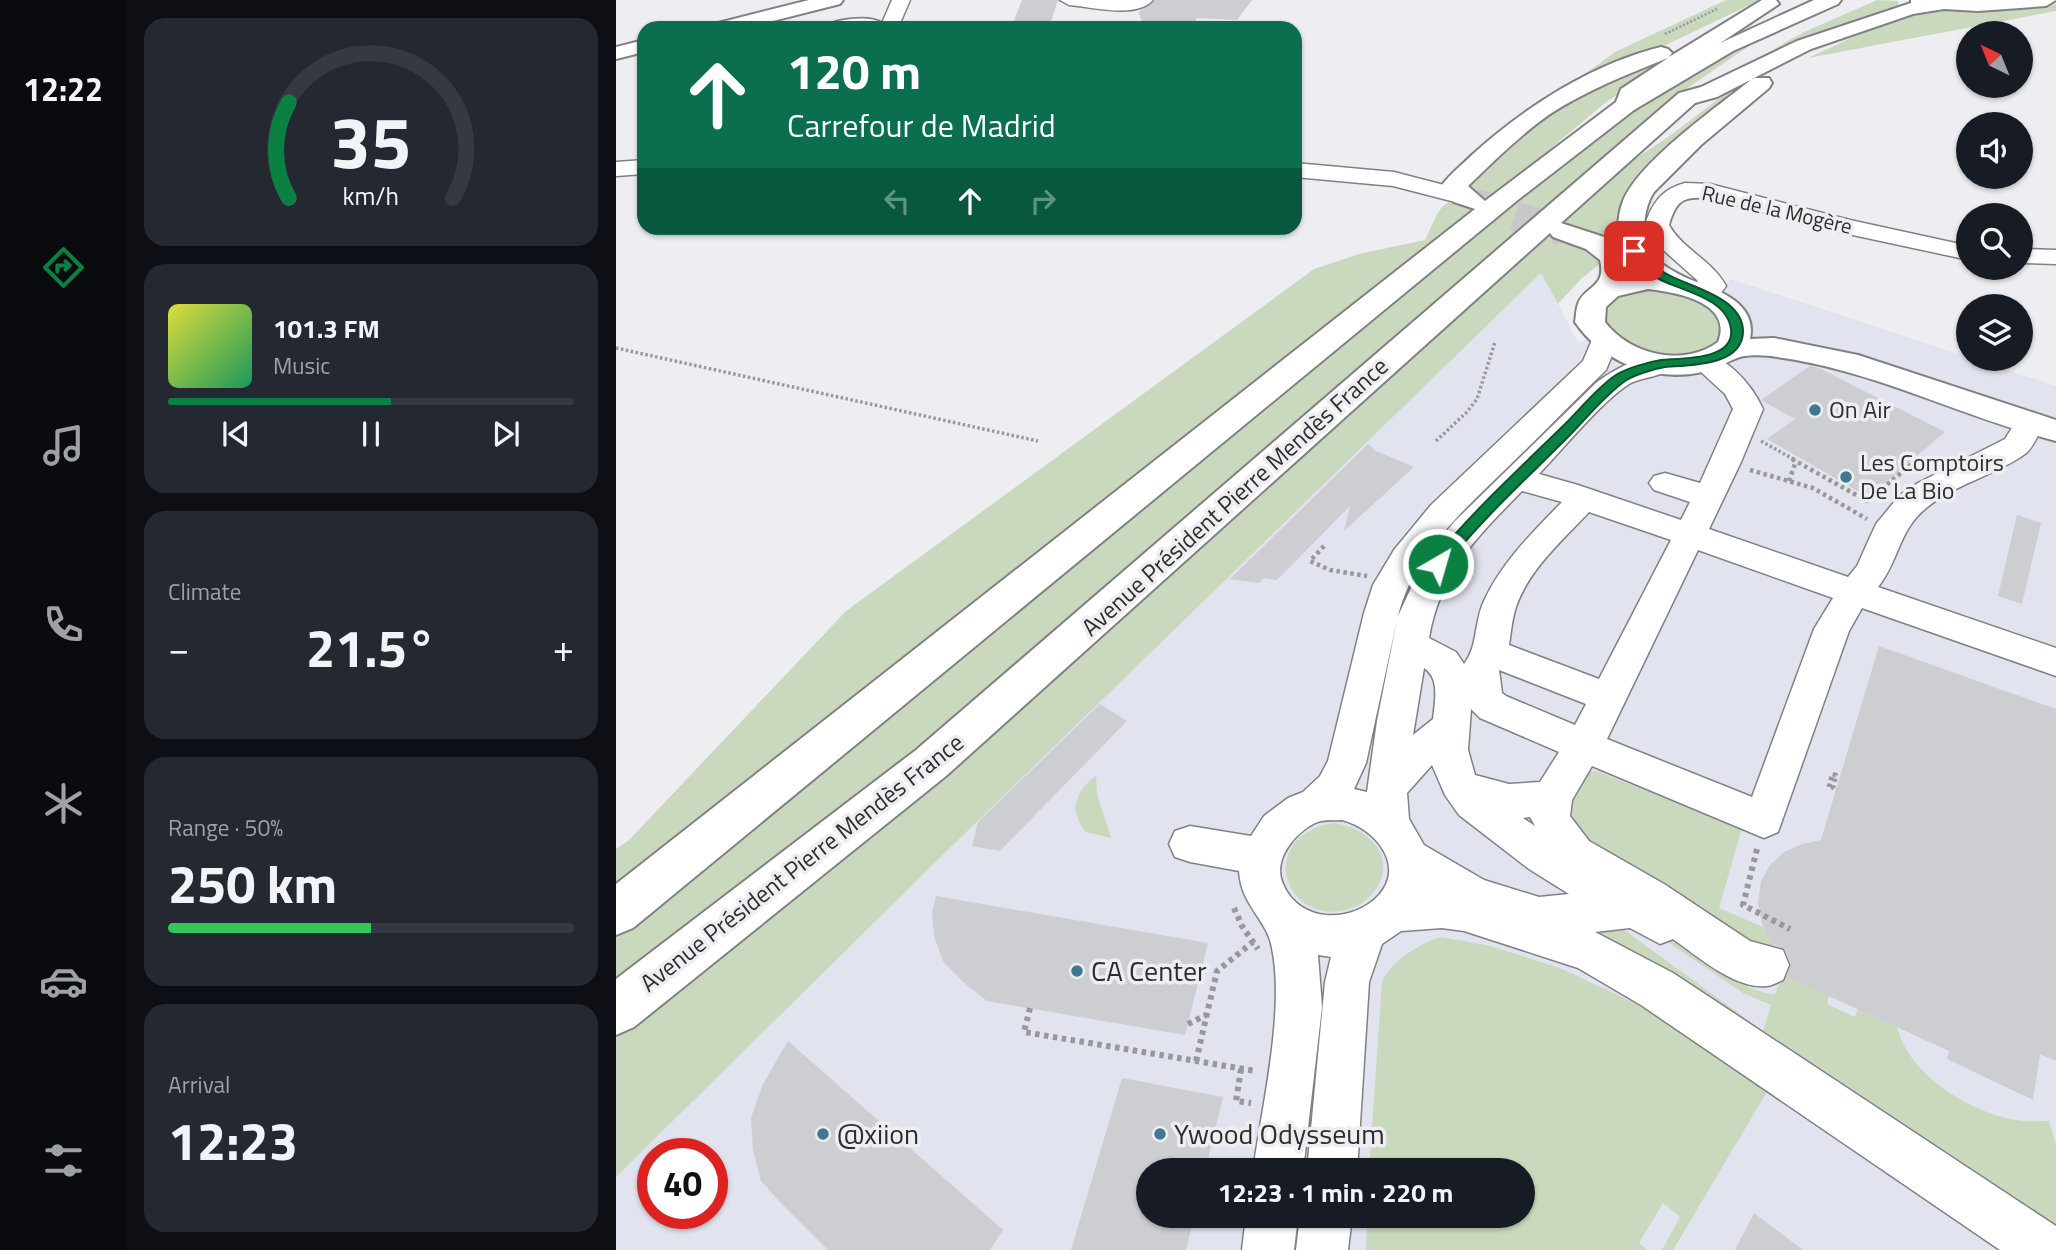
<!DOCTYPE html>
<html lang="en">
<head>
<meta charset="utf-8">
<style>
	:root { --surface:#171b24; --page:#242831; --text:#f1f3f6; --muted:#9ea1a6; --line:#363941; --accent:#0b8043 }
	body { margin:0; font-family:"Titillium Web",sans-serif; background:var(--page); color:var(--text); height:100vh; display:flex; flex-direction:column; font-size:26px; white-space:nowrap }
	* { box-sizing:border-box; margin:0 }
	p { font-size:23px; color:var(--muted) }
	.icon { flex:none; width:38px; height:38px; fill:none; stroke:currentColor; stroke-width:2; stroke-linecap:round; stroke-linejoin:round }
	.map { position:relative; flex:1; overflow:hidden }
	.details { display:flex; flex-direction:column; gap:18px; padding:18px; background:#0d0f14; width:490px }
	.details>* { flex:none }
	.guide { position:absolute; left:21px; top:21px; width:665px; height:214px; border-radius:21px; box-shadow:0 2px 5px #0004; background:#0b6e4f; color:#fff; overflow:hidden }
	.needle { width:46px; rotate:317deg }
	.buttons { position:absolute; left:1340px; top:21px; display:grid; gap:14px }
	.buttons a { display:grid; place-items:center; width:77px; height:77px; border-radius:50%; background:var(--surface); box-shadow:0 2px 5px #0004; font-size:35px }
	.speed { position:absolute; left:21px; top:1138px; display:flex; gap:14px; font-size:35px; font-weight:700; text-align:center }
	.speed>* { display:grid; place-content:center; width:91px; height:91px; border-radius:50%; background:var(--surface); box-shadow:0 2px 5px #0004; line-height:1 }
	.speed .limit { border:10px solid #d22; background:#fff; color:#111 }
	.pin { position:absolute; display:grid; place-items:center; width:60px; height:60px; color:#fff; margin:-30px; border-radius:14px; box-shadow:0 4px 10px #0006 }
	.me { position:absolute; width:77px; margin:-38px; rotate:38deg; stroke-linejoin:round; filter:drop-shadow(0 0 5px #0008) }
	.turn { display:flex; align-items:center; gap:24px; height:147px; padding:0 35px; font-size:32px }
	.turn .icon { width:91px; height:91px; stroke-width:2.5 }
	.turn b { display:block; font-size:49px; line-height:60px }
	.lanes { display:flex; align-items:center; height:66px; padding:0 35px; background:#0003; justify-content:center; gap:35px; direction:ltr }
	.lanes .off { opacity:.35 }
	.big { font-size:52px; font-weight:700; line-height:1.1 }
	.details .tile { flex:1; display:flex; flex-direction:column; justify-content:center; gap:10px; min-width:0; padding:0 24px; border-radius:21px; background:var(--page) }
	.details .dial { align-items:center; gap:0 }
	.dial svg { height:182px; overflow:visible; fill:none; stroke:var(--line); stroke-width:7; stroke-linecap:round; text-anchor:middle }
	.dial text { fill:var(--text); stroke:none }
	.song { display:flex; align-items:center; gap:21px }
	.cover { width:84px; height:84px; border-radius:10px; background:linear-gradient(135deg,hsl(60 70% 55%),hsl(150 70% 35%)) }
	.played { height:7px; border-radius:4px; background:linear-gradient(90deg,var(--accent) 55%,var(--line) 55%) }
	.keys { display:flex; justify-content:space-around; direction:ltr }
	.heat { display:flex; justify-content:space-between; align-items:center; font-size:38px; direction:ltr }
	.charge { height:10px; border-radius:5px; background:linear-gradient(90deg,#34c759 50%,var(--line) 0) }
	.trip { position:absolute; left:520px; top:1158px; width:399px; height:70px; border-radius:35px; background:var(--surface); box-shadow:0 2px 5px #0004; font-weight:700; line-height:70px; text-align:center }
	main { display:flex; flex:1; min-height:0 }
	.tabs { display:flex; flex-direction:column; width:126px; justify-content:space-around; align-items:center; background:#090b0e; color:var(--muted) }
	.tabs .icon { width:49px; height:49px }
	.tabs .current { color:var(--accent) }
	.tabs b { font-size:32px; color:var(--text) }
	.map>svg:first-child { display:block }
	.built { fill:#e1e3ee; fill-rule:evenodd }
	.green { fill:#cad9be }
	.building { fill:#cdced2 }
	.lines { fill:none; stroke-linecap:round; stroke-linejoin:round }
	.major-tunnel { stroke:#c8c8cb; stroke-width:29; stroke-dasharray:29 15; stroke-linecap:butt }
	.minor-casing { stroke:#818185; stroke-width:3 }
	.major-casing { stroke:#818185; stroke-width:4 }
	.highway-casing { stroke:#818185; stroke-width:4 }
	.path-far3 { stroke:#98989b; stroke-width:2.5; stroke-dasharray:2 2; stroke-linecap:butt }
	.path-far2 { stroke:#98989b; stroke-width:3.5; stroke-dasharray:2.5 2.5; stroke-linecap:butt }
	.path-far1 { stroke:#98989b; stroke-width:4.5; stroke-dasharray:3.5 3.5; stroke-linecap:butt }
	.path { stroke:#98989b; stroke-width:6; stroke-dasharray:4.5 4.5; stroke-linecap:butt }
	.minor { fill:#fff; fill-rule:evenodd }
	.major { fill:#fff; fill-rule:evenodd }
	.highway { fill:#fff; fill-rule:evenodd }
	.route { fill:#0b8043; stroke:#07532c; stroke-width:2 }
	.poi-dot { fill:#3e7891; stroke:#eeeef2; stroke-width:2.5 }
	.labels { text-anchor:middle; stroke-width:7; stroke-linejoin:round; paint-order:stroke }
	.far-street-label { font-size:21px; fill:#2e2e2f; stroke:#eeeef2 }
	.poi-label { font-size:24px; fill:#2e2e2f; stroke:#eeeef2; text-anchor:start }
	.street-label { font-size:24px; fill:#2e2e2f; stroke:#eeeef2 }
	.near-poi-label { font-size:28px; fill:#2e2e2f; stroke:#eeeef2; text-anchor:start }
</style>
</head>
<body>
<main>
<nav class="tabs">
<b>12:22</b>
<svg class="icon current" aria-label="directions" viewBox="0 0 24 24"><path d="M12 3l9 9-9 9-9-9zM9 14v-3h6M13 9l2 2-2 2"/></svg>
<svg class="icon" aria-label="music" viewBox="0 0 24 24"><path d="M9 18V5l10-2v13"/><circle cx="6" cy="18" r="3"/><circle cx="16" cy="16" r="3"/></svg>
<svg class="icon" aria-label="phone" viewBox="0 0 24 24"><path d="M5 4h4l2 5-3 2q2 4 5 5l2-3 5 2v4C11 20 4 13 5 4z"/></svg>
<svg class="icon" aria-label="climate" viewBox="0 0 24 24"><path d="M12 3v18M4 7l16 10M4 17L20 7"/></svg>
<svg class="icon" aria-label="car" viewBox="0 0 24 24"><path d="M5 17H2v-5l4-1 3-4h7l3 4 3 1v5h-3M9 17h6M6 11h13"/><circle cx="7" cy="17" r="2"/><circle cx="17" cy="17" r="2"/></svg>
<svg class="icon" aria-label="filters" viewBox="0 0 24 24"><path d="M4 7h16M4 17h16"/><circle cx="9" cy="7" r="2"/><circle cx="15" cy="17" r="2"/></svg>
</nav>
<section class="details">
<div class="tile dial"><svg viewBox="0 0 100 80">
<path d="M14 69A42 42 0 1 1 86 69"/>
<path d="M14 69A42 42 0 0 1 14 27" stroke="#0b8043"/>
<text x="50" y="56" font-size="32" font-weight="700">35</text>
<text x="50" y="72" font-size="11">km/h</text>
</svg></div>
<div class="tile">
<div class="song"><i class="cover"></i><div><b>101.3 FM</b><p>Music</p></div></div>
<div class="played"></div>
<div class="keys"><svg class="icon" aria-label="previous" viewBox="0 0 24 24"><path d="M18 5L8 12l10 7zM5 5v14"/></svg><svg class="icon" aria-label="pause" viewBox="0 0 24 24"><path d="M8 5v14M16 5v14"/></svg><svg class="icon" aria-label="next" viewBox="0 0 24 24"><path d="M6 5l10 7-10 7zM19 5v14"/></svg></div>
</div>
<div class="tile"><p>Climate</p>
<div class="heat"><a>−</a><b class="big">21.5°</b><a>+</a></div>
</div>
<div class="tile"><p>Range · 50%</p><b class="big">250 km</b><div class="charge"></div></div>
<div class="tile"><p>Arrival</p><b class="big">12:23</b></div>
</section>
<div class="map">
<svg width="1440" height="1250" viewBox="0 0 1440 1250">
	<rect width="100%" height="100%" fill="#eeeef2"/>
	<path class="built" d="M 926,272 L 962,343 L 996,331 L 1030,351 L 1060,354 L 1093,306 L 1115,279 L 1440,386 L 1440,1250 L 0,1250 L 0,1177 L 337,845 ZM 37,1153 L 96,1153 L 96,1213 L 37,1213 ZM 532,1171 L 906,1171 L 906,1216 L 532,1216 Z"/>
	<g class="green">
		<path d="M 1110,0 L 1144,0 L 1033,53 L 959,81 L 999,52 Z"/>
		<path d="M 1261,0 L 1282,1 L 1283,7 L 1144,60 L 1141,59 L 1186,33 Z"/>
		<path d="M 1440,4 L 1440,11 L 1192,58 C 1227,42 1284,13 1323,9 C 1362,6 1401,15 1440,4 Z"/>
		<path d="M 1136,41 L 1139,42 L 1051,102 L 437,647 L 0,989 L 0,928 L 893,205 L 1032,99 Z"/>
		<path d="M 1073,45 L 1075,45 L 989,103 L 901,177 L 0,891 L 0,849 L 13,840 L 230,611 L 698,269 L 743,254 L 809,240 C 814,230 819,216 826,207 C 830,203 835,202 839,197 C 899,120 984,81 1073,45 Z"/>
		<path d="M 1129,79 L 1138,81 L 1017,180 L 1005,209 L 1028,274 L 1009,275 L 974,250 L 985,263 L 965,279 L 942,304 L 925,273 L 337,845 L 0,1177 L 0,1038 L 998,173 L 1052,137 Z"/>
		<path d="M 1028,289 C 1054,289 1094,294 1103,322 C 1106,332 1105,338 1096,345 C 1067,366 997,354 989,315 C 994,295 1011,293 1028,289 Z"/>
		<path d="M 980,771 L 1126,828 L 1103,908 L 1147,927 L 1162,954 L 1155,957 L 962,849 L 944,804 L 965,773 Z"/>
		<path d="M 480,776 L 481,794 L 495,838 L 470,832 C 452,811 459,791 480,776 Z"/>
		<path d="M 717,823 C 753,827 784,858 757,893 C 750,902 740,907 730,910 C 668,925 639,837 717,823 Z"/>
		<path d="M 1016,918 L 1030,922 C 1070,949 1111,986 1159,995 L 1166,974 L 1213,995 L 1211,1004 L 1239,1017 L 1242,1008 L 1281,1027 C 1293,1075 1353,1112 1400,1120 C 1411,1122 1422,1121 1433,1121 L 1440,1145 L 1440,1226 L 1302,1135 L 957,926 L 993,919 L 1147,1031 L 1155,1005 L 1127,993 Z"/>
		<path d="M 824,937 L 871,945 L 944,968 L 1044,1015 L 1152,1090 L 1057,1250 L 1046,1250 L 1064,1217 L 1047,1203 L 1023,1243 L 1031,1250 L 750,1250 L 751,1216 L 906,1216 L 906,1171 L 753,1171 L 766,982 C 775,961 803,944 824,937 Z"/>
	</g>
	<g class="building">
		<path d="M 406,0 L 442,0 L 433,28 L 395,28 Z"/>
		<path d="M 540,0 L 636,0 L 621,20 L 581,18 L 574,28 L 529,28 L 522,12 Z"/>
		<path d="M 1194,366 L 1203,368 L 1329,432 L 1252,497 L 1151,439 L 1179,419 L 1145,400 Z"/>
		<path d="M 752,444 L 760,451 L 798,467 L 728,531 L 734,506 L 661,580 L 648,578 L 643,583 L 614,579 Z"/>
		<path d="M 1401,515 L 1425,523 L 1406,604 L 1382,596 Z"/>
		<path d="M 1263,646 L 1440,709 L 1440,1061 L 1424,1054 L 1417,1100 L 1331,1059 L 1333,1051 L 1171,977 L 1175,964 L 1169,949 L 1155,944 L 1146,924 L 1142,903 L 1145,881 L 1154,865 L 1168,852 L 1186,844 L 1205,840 Z"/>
		<path d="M 484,704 L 511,721 L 384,851 L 356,846 L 362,822 Z"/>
		<path d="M 320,896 L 592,943 L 569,1035 L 371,1001 L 347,982 L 327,961 L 318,936 L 316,913 Z"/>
		<path d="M 172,1041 L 387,1230 L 374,1250 L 212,1250 L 162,1200 L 145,1181 L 137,1150 L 135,1118 L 147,1084 Z"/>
		<path d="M 506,1078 L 607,1097 L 589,1171 L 532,1171 L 532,1216 L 578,1216 L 570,1250 L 455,1250 Z"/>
		<path d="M 1138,1213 L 1187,1250 L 1119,1250 Z"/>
	</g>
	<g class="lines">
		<path class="major-tunnel" d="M 857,202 L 946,231"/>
		<g class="minor-casing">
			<g id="minor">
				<path d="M 276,0 L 294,0 L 282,28 L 208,28 C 217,18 255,15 266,23 Z"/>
				<path d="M 444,0 L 537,0 C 520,19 476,7 453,5 Z"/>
				<path d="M 28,160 L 28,174 L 0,176 L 0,162 Z"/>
				<path d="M 679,163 L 778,172 L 855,192 L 859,197 L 855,202 L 847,204 L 777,186 L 679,177 Z"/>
				<path d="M 1069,183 L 1094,184 L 1234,220 L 1353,246 L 1353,260 L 1232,234 L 1093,198 C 1067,197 1061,199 1053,225 C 1067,250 1096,260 1110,286 C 1102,298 1093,302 1079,298 L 1075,293 L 1083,284 L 1081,280 L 1045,248 L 1029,225 C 1036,203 1046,189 1069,183 Z"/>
				<path d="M 1405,249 L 1440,250 L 1440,264 L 1405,263 Z"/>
				<path d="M 988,333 L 998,335 L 1002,341 L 990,370 C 958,401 927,433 895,464 C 850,508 798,552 782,616 L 810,556 L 838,522 L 980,383 C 998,369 1030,352 1054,358 L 1058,364 C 1049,378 1027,376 1013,384 C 985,402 947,449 923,474 L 962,485 L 1065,520 L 1074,502 L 1038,490 L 1033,483 L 1038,476 L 1049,473 L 1084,483 L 1117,409 L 1109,394 L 1074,362 L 1078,356 C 1107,349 1136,385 1147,409 L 1125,462 L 1093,529 L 1232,577 L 1241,566 L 1260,524 L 1284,495 L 1302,483 L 1389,439 L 1404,415 L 1414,413 L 1424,415 L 1429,422 C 1423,432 1418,447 1409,454 C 1378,476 1338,484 1309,509 C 1283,530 1282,563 1262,587 L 1440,648 L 1440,676 L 1246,608 L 1233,631 L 1162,832 L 1148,838 L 976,766 L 956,800 L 954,816 L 973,841 L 1048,884 L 1134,941 L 1167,950 L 1173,965 L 1167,980 C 1162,982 1156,986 1151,986 C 1120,990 1081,956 1057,939 L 1044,944 L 1014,928 L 979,932 L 1057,973 L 1440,1226 L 1440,1250 L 1384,1250 L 1025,1005 L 962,968 L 848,931 L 826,928 L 785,931 L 766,944 L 753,982 L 741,1171 L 691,1171 L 709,982 L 715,957 L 702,955 L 706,1007 L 687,1171 L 637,1171 C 646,1106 669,1011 656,948 C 651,919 625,906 623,871 L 574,862 L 559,857 L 553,844 L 559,831 L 574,826 L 635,836 L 648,816 L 672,798 L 687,792 L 704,776 L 712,761 L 748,613 L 757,585 L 778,550 L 815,505 L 967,361 L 978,335 ZM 906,491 L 946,502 C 916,533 886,562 868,601 C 858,622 862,646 848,664 L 840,652 L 813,638 C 824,572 861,537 906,491 ZM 973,512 L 1055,540 L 983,679 L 893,645 C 895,632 896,619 900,607 C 913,569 947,540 973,512 ZM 1082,550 L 1217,598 L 1198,629 L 1136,797 L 991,739 ZM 781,620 L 761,721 L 751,792 L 738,789 L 750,763 ZM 808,668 C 824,678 819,701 817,719 L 797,735 ZM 883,670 L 970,704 L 959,725 L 890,696 L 886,693 ZM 855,709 L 864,718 L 943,752 L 924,782 L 893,784 L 859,775 L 852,750 ZM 816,765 L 829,795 L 843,815 L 913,869 L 953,894 L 923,897 L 868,880 L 808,845 L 793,819 L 791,793 ZM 914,817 L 919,826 L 907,818 ZM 726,820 C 758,828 791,865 762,896 C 736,923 684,924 667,884 C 656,860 679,833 699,823 C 707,819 717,821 726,820 Z"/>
				<path d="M 630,1216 L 682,1216 L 678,1250 L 626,1250 Z"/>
				<path d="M 684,1216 L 736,1216 L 732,1250 L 680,1250 Z"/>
			</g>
		</g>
		<g class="major-casing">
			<g id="major">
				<path d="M 193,0 L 227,0 L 224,4 L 129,28 L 95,28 L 98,24 Z"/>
				<path d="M 1146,0 L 1160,0 L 1163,4 L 1023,97 L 1018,110 L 903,199 L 17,928 L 0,935 L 0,884 L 859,209 L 838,202 L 826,185 C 835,173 847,164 857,154 C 909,107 976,64 1045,47 L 1052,49 L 1056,53 L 1053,57 ZM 1052,58 L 1005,89 L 1000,102 L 869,201 L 852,186 C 878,161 904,135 934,114 C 971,90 1012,74 1052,58 Z"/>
				<path d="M 1295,0 L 1440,0 L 1430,6 L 1362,11 L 1328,9 L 1297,14 L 1195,49 L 1101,97 L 1079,103 L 945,223 L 988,237 L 1005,250 C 1001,235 1001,216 1007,201 C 1024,160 1102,107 1137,78 L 1153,78 L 1156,83 L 1153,88 L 1085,145 L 1038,192 C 1027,209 1026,232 1032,252 C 1043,263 1059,273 1073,279 C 1099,289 1142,302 1134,339 L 1158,338 L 1242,355 L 1440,420 L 1440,441 C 1346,417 1258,370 1161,357 C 1150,355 1128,354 1119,359 C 1109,363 1101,368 1090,371 C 1041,384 987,363 959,322 C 960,317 960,309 962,304 C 968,286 991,288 984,260 L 970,249 L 937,237 L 934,233 L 330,776 L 18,1027 L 0,1035 L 0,979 L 300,750 L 1063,93 L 1085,87 L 1181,41 L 1295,3 ZM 1012,262 L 1025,274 L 1012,277 ZM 1032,289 C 1059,292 1118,302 1102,342 C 1068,367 1015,356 989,322 L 990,307 L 1002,296 Z"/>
				<path d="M 28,40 L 28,52 L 0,59 L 0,47 Z"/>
			</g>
		</g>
		<g class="highway-casing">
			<path id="highway" d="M 1198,0 L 1225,0 L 1222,4 L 1117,51 L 1018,110 L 1002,110 L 999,105 L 1026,84 L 1076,56 Z"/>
		</g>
		<path class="path-far3" d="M 1049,34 L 1101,9"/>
		<g class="path-far2">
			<path d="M 0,348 L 422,441"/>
			<path d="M 820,441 L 851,412 L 861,399 L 879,342"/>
			<path d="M 1145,441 L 1179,460"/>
		</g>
		<g class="path-far1">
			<path d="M 1176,459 L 1251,501 L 1298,462 L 1308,467"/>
			<path d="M 1134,470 L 1197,488 L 1251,519"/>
			<path d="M 1173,481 L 1180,461"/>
			<path d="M 708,546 L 694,561 L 714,570 L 751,576"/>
			<path d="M 1213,787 L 1216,774 L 1220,775 L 1217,788 L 1221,790"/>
		</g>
		<g class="path">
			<path d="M 1141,849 L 1127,905 L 1174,929"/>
			<path d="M 618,908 L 626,926 L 642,949"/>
			<path d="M 414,1008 L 408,1032 L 640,1071"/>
			<path d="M 572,1024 L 590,1015"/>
			<path d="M 580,1061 L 601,971 L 637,942"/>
			<path d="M 625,1069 L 620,1101 L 635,1103"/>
		</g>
		<use href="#minor" class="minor"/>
		<use href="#major" class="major"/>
		<use href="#highway" class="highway"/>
	</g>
	<path class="route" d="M 1014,248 L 1022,248 C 1030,258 1039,267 1049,273 C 1072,287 1125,296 1127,330 C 1128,367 1071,365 1049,367 C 1037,369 1018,375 1009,381 C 988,396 970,419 952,437 C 909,480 865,520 827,568 L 817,568 L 814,564 L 817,560 C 856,512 902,470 946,427 C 963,411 980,388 1000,375 C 1011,368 1033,362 1045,360 C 1064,358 1119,361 1115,329 C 1111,298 1066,291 1043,279 C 1031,273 1021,262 1012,251 Z"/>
	<g class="poi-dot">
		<circle cx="1199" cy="410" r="7"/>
		<circle cx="1230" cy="477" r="7"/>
		<circle cx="461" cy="971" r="7"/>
		<circle cx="207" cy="1134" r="7"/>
		<circle cx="544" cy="1134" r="7"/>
	</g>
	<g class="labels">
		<g class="far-street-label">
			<text transform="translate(1161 210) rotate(13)" y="7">Rue de la Mogère</text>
		</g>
		<g class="poi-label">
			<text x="1213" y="418">On Air</text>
			<text x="1244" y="471">Les Comptoirs<tspan x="1244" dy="28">De La Bio</tspan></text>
		</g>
		<g class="street-label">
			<text transform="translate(619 497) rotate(-42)" y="8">Avenue Président Pierre Mendès France</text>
			<text transform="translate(186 863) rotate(-38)" y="8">Avenue Président Pierre Mendès France</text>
		</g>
		<g class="near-poi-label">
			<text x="475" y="981">CA Center</text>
			<text x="221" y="1144">@xiion</text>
			<text x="558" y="1144">Ywood Odysseum</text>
		</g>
	</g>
</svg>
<div class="buttons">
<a><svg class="needle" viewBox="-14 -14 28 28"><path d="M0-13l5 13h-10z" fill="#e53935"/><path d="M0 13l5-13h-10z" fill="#9ea1a6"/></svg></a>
<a><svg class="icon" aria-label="sound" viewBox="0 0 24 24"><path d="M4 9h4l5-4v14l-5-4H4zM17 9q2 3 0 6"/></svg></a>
<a><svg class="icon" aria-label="search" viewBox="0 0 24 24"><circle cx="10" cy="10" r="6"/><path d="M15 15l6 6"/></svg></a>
<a><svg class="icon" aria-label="layers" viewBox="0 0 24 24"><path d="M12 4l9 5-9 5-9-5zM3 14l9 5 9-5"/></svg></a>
</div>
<div class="speed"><div class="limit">40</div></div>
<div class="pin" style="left:1018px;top:251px;background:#d93025"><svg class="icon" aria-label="arrive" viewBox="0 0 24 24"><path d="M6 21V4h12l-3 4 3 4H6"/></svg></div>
<svg class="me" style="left:822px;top:564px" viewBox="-20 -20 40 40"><circle r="17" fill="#0b8043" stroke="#fff" stroke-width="3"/><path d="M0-11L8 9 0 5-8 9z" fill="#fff"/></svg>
<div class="trip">12:23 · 1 min · 220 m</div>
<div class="guide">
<div class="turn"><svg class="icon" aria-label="ahead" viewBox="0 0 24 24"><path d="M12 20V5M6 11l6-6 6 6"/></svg><div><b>120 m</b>Carrefour de Madrid</div></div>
<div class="lanes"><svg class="icon off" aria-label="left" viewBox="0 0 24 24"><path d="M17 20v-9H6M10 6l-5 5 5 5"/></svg><svg class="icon" aria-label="ahead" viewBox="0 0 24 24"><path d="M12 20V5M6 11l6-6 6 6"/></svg><svg class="icon off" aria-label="right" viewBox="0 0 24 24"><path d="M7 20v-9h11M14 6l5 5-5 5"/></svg></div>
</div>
</div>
</main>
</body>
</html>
